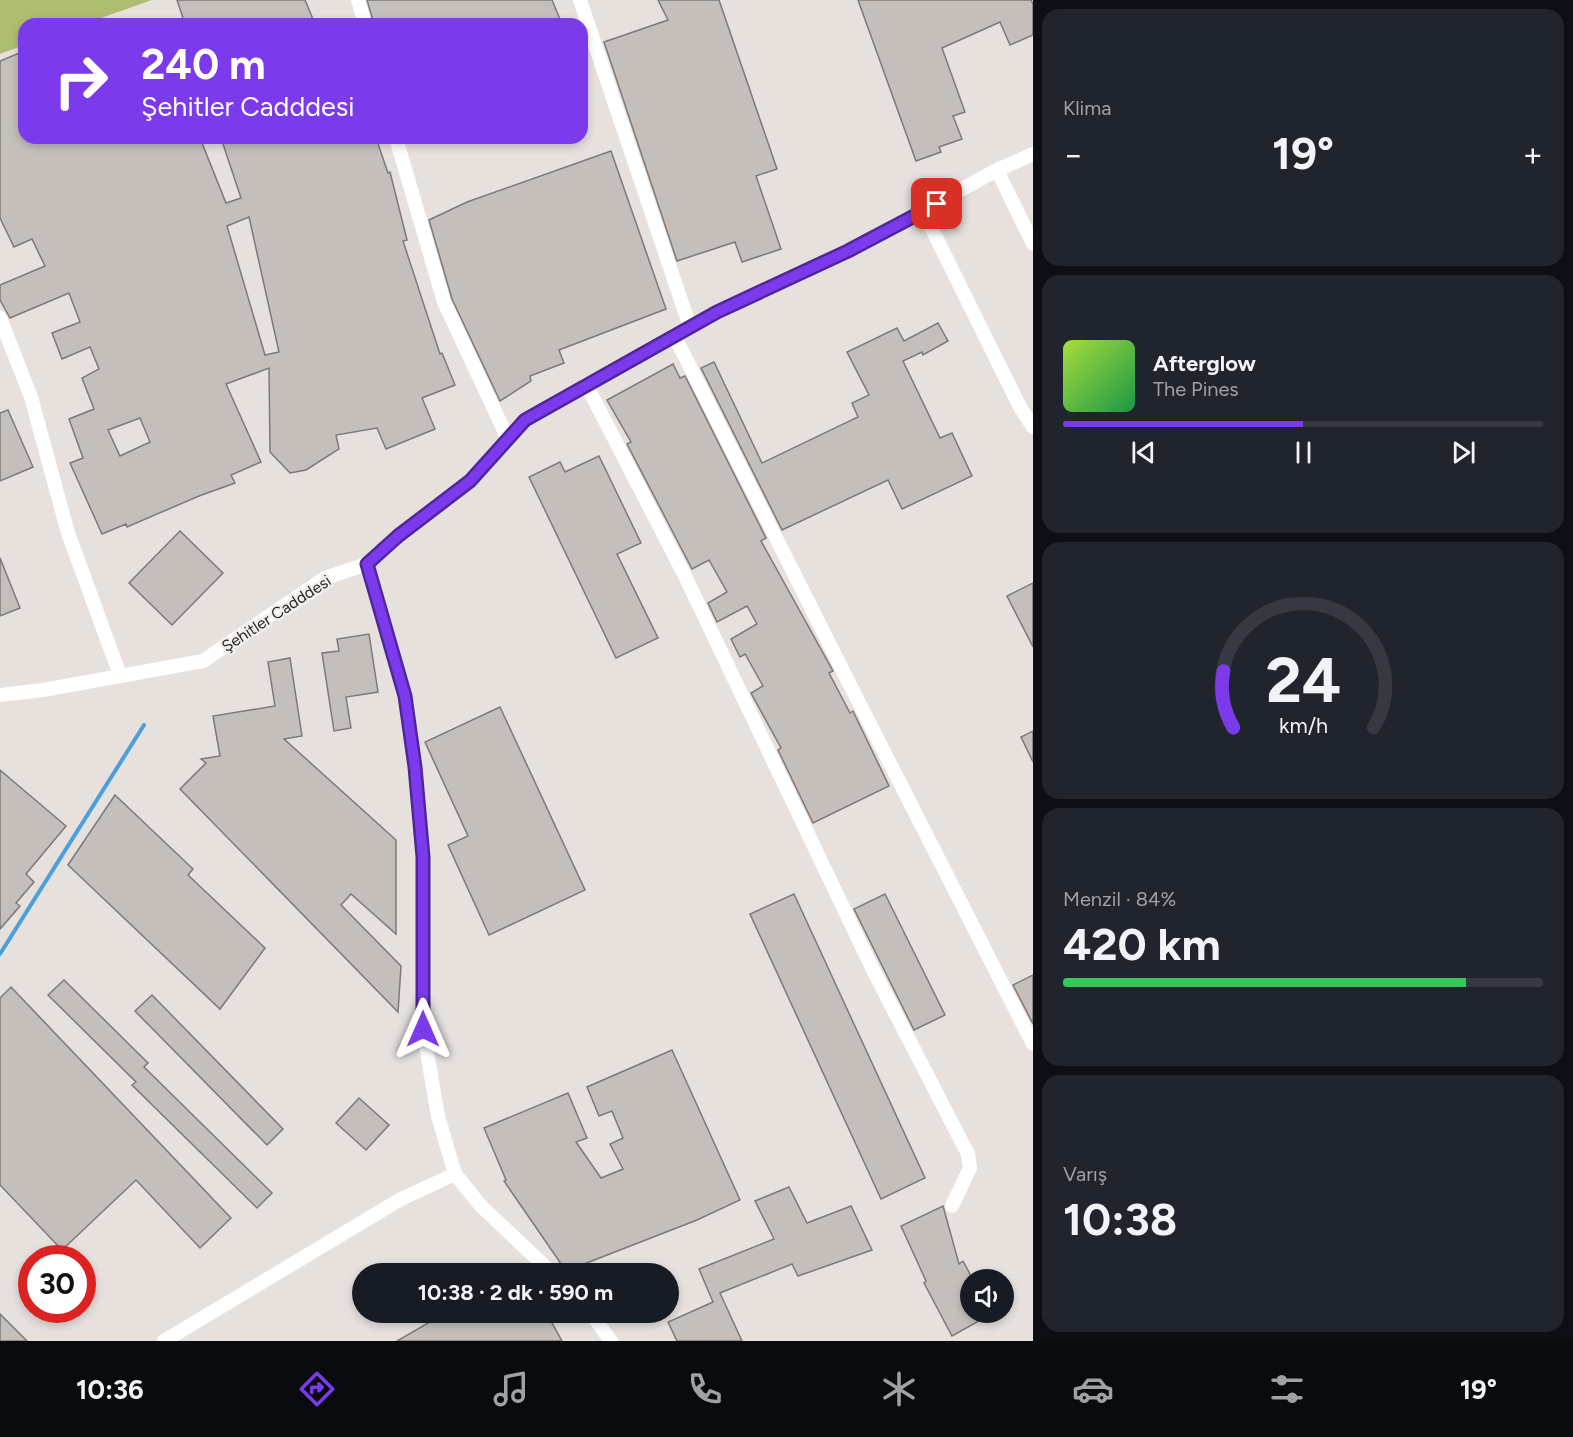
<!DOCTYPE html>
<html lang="tr">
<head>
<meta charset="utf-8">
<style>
	:root { --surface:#171b24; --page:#20242c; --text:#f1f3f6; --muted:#9ea1a6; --line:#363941; --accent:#7c3aed }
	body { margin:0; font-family:Figtree,sans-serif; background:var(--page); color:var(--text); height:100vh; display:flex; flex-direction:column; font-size:22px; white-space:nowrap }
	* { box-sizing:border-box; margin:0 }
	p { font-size:20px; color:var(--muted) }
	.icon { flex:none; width:33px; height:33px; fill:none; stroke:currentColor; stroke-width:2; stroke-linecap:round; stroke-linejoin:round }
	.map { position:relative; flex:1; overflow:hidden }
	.drawer { display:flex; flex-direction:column; gap:9px; padding:9px; background:#0d0f14; width:540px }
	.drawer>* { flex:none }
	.hud { position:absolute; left:18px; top:18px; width:570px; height:126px; border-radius:18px; box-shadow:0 3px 9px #0003; background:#7c3aed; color:#fff; overflow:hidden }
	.controls { position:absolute; left:960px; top:1269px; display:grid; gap:12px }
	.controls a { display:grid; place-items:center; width:54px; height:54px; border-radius:50%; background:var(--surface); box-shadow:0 3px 9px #0003; font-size:30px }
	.speed { position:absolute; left:18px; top:1245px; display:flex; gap:12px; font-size:30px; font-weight:700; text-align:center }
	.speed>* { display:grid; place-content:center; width:78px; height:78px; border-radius:50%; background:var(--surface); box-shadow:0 3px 9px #0003; line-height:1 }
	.speed .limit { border:9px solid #d22; background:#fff; color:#111 }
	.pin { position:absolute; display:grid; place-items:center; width:51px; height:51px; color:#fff; margin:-26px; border-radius:12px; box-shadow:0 3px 9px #0006 }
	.me { position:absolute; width:66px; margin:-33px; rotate:0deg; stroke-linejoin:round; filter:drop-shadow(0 0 4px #0008) }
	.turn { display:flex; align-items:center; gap:21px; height:126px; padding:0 24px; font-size:27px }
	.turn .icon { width:78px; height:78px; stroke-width:2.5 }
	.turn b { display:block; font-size:42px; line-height:51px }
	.big { font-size:45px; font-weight:700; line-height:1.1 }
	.drawer .tile { flex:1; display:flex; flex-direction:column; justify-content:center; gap:9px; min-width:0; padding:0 21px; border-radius:18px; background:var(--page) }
	.drawer .dial { align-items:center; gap:0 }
	.dial svg { height:156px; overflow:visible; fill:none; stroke:var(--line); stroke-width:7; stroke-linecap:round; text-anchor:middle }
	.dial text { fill:var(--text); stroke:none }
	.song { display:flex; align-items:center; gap:18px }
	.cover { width:72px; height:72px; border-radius:9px; background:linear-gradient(135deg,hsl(80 70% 55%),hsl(140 70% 35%)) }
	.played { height:6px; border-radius:3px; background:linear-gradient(90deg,var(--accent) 50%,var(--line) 50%) }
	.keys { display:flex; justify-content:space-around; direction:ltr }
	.heat { display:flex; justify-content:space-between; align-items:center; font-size:33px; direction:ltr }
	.charge { height:9px; border-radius:4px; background:linear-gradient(90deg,#34c759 84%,var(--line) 0) }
	.trip { position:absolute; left:352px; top:1263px; width:327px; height:60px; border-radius:30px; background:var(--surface); box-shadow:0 3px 9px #0003; font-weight:700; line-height:60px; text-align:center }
	.tab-bar { display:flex; height:96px; justify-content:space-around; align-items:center; background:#090b0e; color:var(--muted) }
	.tab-bar .icon { width:42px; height:42px }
	.tab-bar .current { color:var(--accent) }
	.tab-bar b { font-size:27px; color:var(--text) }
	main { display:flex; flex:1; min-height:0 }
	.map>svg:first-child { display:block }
	.green { fill:#afbd71 }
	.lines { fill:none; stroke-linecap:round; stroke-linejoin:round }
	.stream { stroke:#4d9fdc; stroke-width:4 }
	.building { fill:#c4bfbb; stroke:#7e7976; stroke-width:1.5; fill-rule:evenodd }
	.street { stroke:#fff; stroke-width:14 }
	.route-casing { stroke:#51269a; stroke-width:15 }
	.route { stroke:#7c3aed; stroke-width:10 }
	.labels { text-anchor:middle; stroke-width:5; stroke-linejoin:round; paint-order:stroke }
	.street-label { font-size:16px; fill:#2b2928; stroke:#f4eeeb }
</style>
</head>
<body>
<main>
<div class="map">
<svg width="1033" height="1341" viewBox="0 0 1033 1341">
	<rect width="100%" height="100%" fill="#e7e1de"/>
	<path class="green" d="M 0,0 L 152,0 L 84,24 L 24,24 L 24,45 L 0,54 Z"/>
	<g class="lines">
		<path class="stream" d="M 0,954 L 144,725"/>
	</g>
	<g class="building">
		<path d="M 177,0 L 305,0 L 315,24 L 185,24 Z"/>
		<path d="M 367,0 L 552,0 L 562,24 L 374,24 Z"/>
		<path d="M 658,0 L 719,0 L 777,169 L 756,176 L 781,249 L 742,262 L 735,242 L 677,261 L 604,42 L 668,20 Z"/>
		<path d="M 858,0 L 1031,0 L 1033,4 L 1033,35 L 1010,45 L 1000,22 L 942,48 L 965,112 L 953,116 L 962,139 L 939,147 L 941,152 L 916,161 Z"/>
		<path d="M 24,51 L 24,138 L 200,138 L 226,203 L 241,198 L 221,138 L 376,138 L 388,173 L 390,172 L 407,240 L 403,241 L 440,354 L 442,353 L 455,385 L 422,398 L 435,429 L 386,449 L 377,428 L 336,435 L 339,449 L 306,470 L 290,473 L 270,452 L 269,368 L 226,384 L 261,462 L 231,475 L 235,483 L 199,496 L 127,527 L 126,524 L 102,534 L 70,463 L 83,458 L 69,419 L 94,409 L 82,378 L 99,369 L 90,347 L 62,359 L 52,333 L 80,322 L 69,293 L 10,318 L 0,300 L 0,285 L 45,266 L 32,239 L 14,247 L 0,218 L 0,61 ZM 249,217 L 279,352 L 265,355 L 227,226 ZM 140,418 L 150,442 L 120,456 L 108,430 Z"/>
		<path d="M 611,151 L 666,309 L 559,350 L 564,363 L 530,376 L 531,381 L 500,401 L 452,299 L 429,220 L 467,202 Z"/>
		<path d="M 938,323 L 948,341 L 923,355 L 922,352 L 903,361 L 940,438 L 952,433 L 972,476 L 902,509 L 888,480 L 782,530 L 701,368 L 714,362 L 762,463 L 858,417 L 852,403 L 869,395 L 847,352 L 897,328 L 904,341 Z"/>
		<path d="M 673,364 L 680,378 L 685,376 L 766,538 L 761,541 L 833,671 L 829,673 L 850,713 L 853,711 L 889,786 L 813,823 L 778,750 L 781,748 L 751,693 L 763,686 L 745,654 L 740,657 L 731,639 L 757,624 L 747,606 L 717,622 L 708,603 L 727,592 L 709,560 L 692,569 L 627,444 L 631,442 L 607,400 Z"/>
		<path d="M 8,410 L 33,467 L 0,481 L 0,413 Z"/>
		<path d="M 599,456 L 641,543 L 617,554 L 658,638 L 616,658 L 529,477 L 560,462 L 565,472 Z"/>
		<path d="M 180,531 L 223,573 L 172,625 L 129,583 Z"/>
		<path d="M 0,558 L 20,608 L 0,616 Z"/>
		<path d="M 1033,583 L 1033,647 L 1007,596 Z"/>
		<path d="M 369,634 L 378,692 L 346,697 L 351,728 L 334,731 L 322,653 L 339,651 L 337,639 Z"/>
		<path d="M 290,658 L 302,736 L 284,739 L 396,840 L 396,934 L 351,894 L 341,905 L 401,966 L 398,1012 L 180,789 L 206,763 L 201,759 L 220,756 L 213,716 L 275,706 L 268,662 Z"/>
		<path d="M 500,707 L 585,890 L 489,935 L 448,845 L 468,836 L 425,742 Z"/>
		<path d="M 1033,731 L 1033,762 L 1021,737 Z"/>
		<path d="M 0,770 L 66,826 L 26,874 L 34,882 L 16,903 L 20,906 L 0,929 Z"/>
		<path d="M 115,795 L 193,869 L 188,875 L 265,948 L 220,1009 L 68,865 Z"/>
		<path d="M 794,894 L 925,1178 L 881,1199 L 750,914 Z"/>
		<path d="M 885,894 L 945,1015 L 914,1030 L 854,909 Z"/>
		<path d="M 1033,975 L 1033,1024 L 1013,985 Z"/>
		<path d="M 64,980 L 148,1063 L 144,1067 L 272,1193 L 257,1208 L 132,1085 L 136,1082 L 48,995 Z"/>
		<path d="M 11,987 L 231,1218 L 200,1248 L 136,1180 L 62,1250 L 0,1185 L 0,998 Z"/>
		<path d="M 152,995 L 283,1129 L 267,1145 L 135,1011 Z"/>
		<path d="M 672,1050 L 740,1200 L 697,1220 L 566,1271 L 504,1181 L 506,1180 L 484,1128 L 568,1093 L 587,1138 L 576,1142 L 601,1178 L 623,1169 L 610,1144 L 623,1138 L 612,1111 L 599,1116 L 587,1087 Z"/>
		<path d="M 359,1098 L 389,1125 L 366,1150 L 336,1123 Z"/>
		<path d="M 789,1187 L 807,1223 L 851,1206 L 872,1250 L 798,1276 L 792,1264 L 720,1293 L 742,1341 L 677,1341 L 668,1322 L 713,1302 L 699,1269 L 774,1239 L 755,1201 Z"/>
		<path d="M 943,1206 L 959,1264 L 963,1261 L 970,1274 L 970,1312 L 995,1312 L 952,1336 L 924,1283 L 926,1281 L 901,1226 Z"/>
		<path d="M 447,1312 L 546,1312 L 562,1341 L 397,1341 Z"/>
		<path d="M 0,1314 L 27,1341 L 0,1341 Z"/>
	</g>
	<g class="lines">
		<g class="street">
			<path d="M 358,0 L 365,24"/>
			<path d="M 580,0 L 690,327"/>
			<path d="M 396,138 L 444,302 L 508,439"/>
			<path d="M 997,170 L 1033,244"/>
			<path d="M 923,211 L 1020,407 L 1033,427"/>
			<path d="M 0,318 L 31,397 L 68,533 L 120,675"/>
			<path d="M 674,335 L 848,681 L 1033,1044"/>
			<path d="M 586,384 L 684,574 L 873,970 L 968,1154 L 970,1168 L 952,1206"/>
			<path d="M 367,564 L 405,696 L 415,767 L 423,857 L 423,1029 L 438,1116 L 455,1174 L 481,1206 L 553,1274"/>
			<path d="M 0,695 L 43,690 L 203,661 L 325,578 L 367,564 L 398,536 L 469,481 L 525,419 L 717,312 L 848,251 L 997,170 L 1033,154"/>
			<path d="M 590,1312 L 611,1341"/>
			<path d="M 164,1341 L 401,1199 L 455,1174"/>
		</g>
	</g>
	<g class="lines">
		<g class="route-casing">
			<path id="route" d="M 423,1029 L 423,857 L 415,767 L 405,696 L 367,564 L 398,536 L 470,481 L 525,420 L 717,312 L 848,251 L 937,204"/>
		</g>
		<use href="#route" class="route"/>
	</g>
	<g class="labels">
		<g class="street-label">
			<text transform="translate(276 613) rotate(-33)" y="6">Şehitler Cadddesi</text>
		</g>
	</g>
</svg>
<div class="controls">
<a><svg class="icon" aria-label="sound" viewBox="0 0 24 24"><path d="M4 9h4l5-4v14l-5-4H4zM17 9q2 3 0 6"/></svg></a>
</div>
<div class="speed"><div class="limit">30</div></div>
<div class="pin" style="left:937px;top:204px;background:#d93025"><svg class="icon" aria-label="arrive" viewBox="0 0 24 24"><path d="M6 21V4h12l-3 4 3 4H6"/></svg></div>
<svg class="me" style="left:423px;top:1029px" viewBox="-20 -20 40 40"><path d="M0-17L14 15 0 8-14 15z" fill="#7c3aed" stroke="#fff" stroke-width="4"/></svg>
<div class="trip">10:38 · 2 dk · 590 m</div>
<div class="hud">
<div class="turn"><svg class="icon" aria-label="right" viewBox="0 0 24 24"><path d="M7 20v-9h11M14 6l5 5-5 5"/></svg><div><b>240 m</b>Şehitler Cadddesi</div></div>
</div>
</div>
<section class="drawer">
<div class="tile"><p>Klima</p>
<div class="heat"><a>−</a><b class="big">19°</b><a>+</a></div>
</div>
<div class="tile">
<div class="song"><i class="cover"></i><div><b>Afterglow</b><p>The Pines</p></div></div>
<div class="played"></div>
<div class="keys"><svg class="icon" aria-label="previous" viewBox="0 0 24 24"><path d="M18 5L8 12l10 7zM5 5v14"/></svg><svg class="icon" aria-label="pause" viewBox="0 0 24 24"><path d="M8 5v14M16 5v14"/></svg><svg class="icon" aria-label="next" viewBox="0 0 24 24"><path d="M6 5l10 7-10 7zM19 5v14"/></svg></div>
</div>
<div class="tile dial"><svg viewBox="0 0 100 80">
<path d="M14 69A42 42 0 1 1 86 69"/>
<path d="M14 69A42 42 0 0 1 9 40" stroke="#7c3aed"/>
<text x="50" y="56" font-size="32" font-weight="700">24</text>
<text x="50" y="72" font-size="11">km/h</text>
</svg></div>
<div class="tile"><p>Menzil · 84%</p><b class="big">420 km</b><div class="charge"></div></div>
<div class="tile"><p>Varış</p><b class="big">10:38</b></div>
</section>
</main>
<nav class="tab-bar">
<b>10:36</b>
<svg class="icon current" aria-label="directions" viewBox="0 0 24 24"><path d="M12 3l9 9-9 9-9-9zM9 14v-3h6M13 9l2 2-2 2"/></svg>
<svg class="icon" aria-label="music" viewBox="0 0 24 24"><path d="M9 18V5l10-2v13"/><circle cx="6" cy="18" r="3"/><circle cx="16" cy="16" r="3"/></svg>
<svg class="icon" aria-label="phone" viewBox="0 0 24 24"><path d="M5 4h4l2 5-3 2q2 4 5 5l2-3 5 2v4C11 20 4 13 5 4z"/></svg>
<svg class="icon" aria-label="climate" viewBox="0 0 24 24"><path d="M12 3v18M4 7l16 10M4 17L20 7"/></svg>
<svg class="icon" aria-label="car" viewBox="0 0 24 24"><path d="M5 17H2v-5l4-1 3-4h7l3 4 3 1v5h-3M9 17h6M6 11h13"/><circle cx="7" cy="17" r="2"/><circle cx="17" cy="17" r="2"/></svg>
<svg class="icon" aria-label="filters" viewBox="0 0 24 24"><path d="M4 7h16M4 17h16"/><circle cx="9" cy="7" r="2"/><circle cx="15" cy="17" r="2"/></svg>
<b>19°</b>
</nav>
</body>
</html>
